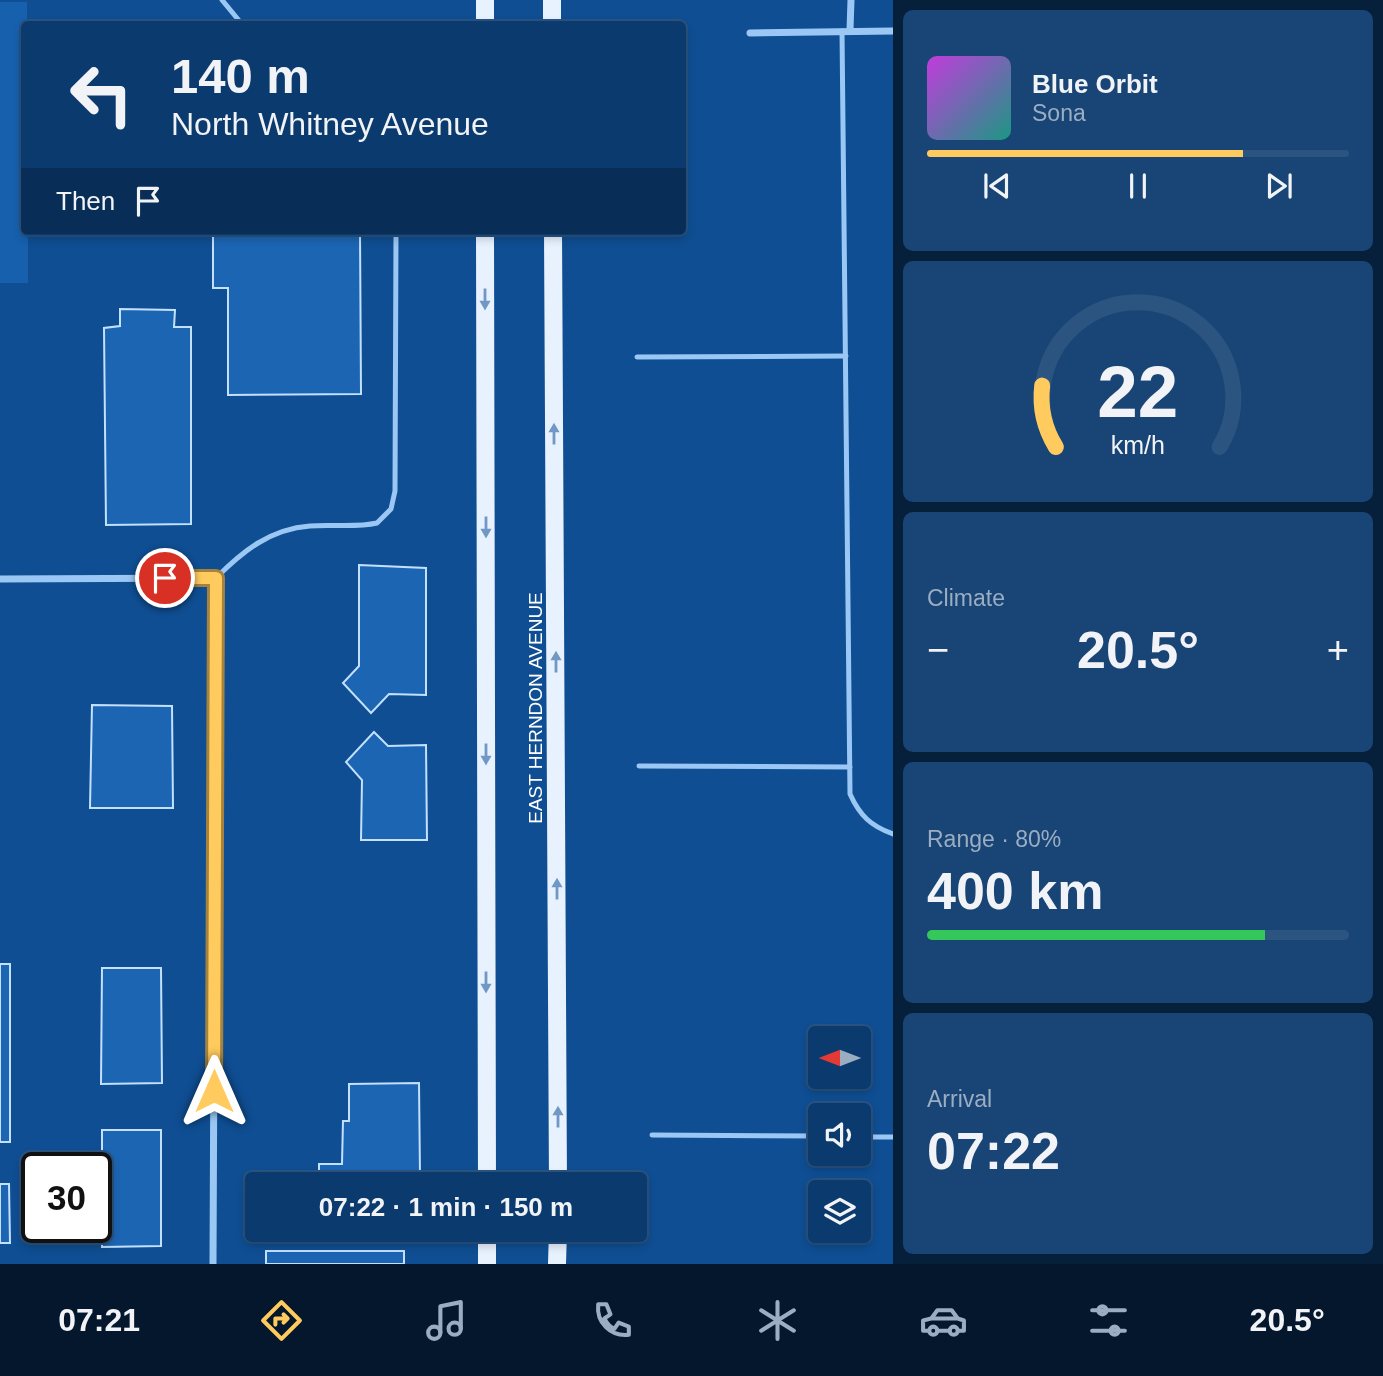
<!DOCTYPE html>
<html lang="en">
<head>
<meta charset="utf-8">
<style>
	:root { --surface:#0b3a6e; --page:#194576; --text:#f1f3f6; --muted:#9aadc2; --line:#2b5481; --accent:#ffca5e }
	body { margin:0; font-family:Helvetica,sans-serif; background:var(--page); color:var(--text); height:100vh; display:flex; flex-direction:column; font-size:26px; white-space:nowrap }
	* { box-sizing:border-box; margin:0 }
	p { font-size:23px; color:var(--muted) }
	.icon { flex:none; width:38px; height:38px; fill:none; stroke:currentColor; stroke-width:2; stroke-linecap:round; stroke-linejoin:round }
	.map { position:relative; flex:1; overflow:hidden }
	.side { display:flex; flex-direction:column; gap:10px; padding:10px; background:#06203c; width:490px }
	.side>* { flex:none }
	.banner { position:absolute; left:21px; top:21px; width:665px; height:214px; border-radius:7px; box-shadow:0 4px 10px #0003,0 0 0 2px var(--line); background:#0b3a6e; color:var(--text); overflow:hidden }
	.needle { width:46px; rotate:270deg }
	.tools { position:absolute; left:808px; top:1026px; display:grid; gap:14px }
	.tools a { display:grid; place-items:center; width:63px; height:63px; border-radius:7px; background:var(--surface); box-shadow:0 4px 10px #0003,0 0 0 2px var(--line); font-size:35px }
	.speed { position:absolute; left:21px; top:1152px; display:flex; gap:14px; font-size:35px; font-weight:700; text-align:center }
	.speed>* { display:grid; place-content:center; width:91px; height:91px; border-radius:50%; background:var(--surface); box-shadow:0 4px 10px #0003,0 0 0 2px var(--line); line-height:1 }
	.speed .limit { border:4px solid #111; border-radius:10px; background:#fff; color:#111 }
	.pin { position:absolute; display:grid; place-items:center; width:60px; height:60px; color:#fff; margin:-30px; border:4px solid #fff; border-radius:50%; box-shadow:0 2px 7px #0007 }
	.me { position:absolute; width:77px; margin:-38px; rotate:0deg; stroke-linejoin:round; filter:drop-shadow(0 0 5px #0008) }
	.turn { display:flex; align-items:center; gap:24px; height:147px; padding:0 35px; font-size:32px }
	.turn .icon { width:91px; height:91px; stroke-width:2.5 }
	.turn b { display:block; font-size:49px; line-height:60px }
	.then { display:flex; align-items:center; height:66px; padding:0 35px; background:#0003; gap:14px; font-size:26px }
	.big { font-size:52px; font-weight:800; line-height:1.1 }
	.side .tile { flex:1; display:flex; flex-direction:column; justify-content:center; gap:10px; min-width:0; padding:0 24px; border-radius:10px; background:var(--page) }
	.side .dial { align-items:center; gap:0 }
	.dial svg { height:182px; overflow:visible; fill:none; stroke:var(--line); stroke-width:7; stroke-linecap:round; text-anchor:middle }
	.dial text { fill:var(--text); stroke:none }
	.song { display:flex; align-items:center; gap:21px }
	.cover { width:84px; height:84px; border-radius:10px; background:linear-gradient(135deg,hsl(290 70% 55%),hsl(170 70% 35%)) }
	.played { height:7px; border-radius:4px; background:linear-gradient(90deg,var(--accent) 75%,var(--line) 75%) }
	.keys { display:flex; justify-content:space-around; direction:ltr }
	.heat { display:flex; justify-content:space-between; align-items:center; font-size:38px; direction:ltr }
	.charge { height:10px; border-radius:5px; background:linear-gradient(90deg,#34c759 80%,var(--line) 0) }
	.trip { position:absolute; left:245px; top:1172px; width:402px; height:70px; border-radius:7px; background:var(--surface); box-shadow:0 4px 10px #0003,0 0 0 2px var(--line); font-weight:800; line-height:70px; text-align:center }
	.menu { display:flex; height:112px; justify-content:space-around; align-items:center; background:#04172c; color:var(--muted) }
	.menu .icon { width:49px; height:49px }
	.menu .active { color:var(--accent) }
	.menu b { font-size:32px; color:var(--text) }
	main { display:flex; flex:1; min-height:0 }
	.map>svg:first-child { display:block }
	.green { fill:#1660ae }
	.building { fill:#1c65b3; stroke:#c3e0fe; stroke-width:2 }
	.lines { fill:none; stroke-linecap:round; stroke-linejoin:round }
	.service { stroke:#9bc7f4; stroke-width:5 }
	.minor { stroke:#9bc7f4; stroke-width:7 }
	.primary { stroke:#e8f2ff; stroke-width:18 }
	.oneway { fill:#7198c4 }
	.route-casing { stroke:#a6833d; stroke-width:18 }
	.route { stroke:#ffca5e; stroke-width:12 }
	.labels { text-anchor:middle; stroke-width:7; stroke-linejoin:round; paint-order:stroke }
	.street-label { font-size:19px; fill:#fff; stroke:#0f4e93 }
</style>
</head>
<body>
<main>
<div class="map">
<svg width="893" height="1264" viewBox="0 0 893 1264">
	<rect width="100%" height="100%" fill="#0f4e93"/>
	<path class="green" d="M 0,2 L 27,2 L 27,24 L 24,24 L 24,231 L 28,231 L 28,283 L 0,283 Z"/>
	<g class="building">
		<path d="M 213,231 L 360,231 L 361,394 L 228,395 L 228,288 L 213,288 Z"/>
		<path d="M 120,309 L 175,310 L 174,327 L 191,327 L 191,524 L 106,525 L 104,328 L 120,326 Z"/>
		<path d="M 359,565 L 426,568 L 426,695 L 389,694 L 371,713 L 343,683 L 359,666 Z"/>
		<path d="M 92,705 L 172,706 L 173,808 L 90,808 Z"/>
		<path d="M 374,732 L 388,746 L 426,745 L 427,840 L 361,840 L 362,780 L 346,762 Z"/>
		<rect x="0" y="964" width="10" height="178"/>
		<path d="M 102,968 L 161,968 L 162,1083 L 101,1084 Z"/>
		<path d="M 419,1083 L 420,1175 L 408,1175 L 408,1185 L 319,1185 L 319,1164 L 342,1164 L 343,1121 L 349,1121 L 349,1084 Z"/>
		<path d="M 102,1130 L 161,1130 L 161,1246 L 102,1247 Z"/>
		<path d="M 0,1184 L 9,1184 L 10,1243 L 0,1243 Z"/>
		<rect x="319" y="1230" width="89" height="9"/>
		<rect x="266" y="1251" width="138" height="13"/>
	</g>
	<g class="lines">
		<g class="service">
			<path d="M 222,0 L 241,23 L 397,24"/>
			<path d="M 842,31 L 850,794 C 860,816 871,826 893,834"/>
			<path d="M 637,357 L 846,356"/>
			<path d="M 216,578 C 243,551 270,529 310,526 C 332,524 355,528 377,523 L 391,509 L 395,491 L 396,231"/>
			<path d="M 639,766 L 850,767"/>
			<path d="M 652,1135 L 821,1136"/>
			<path d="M 859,1137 L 893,1137"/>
		</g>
		<g class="minor">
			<path d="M 850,30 L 851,0"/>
			<path d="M 750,33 L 893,31"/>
			<path d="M 0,579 L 216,578 L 213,1264"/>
		</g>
		<g class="primary">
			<path d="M 485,0 L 485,24"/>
			<path d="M 552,0 L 552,24"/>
			<path d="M 485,231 L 487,1185"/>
			<path d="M 553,231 L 558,1185"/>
			<path d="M 487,1230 L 487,1264"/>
			<path d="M 557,1264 L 558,1230"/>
		</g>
	</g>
	<defs><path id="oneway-solid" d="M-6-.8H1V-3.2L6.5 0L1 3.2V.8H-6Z" transform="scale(1.75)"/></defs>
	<g class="oneway">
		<use href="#oneway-solid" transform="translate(485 299) rotate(90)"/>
		<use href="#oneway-solid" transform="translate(554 434) rotate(-90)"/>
		<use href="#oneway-solid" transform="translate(486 527) rotate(90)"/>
		<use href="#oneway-solid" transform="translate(556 662) rotate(-90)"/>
		<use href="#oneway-solid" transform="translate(486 754) rotate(90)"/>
		<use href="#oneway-solid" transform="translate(557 889) rotate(-90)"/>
		<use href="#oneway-solid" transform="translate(486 982) rotate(90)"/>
		<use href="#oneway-solid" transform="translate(558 1117) rotate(-90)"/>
	</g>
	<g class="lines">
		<g class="route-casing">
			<path id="route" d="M 165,578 L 216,578 L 214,1091"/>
		</g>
		<use href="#route" class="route"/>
	</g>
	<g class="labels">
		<g class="street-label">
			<text transform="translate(535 708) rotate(-90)" y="7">EAST HERNDON AVENUE</text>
		</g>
	</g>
</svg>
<div class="tools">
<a><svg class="needle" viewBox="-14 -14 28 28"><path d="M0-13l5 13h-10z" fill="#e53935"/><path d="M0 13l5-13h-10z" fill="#9aadc2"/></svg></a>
<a><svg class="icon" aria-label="sound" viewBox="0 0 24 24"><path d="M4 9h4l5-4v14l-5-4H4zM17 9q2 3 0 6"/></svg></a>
<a><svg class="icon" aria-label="layers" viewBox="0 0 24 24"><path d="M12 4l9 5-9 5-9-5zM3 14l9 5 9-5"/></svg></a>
</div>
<div class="speed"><div class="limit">30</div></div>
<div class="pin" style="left:165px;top:578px;background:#d93025"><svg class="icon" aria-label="arrive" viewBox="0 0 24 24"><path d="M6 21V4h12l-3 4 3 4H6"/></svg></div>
<svg class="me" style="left:214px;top:1091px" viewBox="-20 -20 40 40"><path d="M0-17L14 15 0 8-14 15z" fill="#ffca5e" stroke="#fff" stroke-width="4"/></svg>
<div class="trip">07:22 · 1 min · 150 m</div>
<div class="banner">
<div class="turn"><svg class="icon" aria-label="left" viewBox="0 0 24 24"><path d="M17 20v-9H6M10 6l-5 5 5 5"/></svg><div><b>140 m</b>North Whitney Avenue</div></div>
<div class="then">Then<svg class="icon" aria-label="arrive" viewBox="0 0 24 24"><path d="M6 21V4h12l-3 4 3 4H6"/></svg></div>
</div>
</div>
<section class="side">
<div class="tile">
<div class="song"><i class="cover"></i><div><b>Blue Orbit</b><p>Sona</p></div></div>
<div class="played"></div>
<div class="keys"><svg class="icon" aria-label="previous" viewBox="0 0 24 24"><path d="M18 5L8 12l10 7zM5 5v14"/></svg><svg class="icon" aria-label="pause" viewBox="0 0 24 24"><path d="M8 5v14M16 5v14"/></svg><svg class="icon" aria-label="next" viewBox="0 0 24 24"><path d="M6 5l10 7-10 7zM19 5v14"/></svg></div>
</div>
<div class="tile dial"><svg viewBox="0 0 100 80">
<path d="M14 69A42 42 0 1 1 86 69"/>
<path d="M14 69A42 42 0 0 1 8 42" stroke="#ffca5e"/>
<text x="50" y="56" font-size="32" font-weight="700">22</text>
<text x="50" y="72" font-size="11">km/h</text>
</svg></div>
<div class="tile"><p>Climate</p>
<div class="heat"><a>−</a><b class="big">20.5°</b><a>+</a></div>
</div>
<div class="tile"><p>Range · 80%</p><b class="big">400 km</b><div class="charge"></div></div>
<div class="tile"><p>Arrival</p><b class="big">07:22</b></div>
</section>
</main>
<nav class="menu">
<b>07:21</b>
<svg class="icon active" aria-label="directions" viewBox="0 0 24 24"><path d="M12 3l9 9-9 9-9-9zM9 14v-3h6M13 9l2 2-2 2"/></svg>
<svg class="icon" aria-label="music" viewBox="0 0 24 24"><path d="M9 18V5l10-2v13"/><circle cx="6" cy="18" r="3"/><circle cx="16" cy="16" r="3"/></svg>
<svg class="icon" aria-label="phone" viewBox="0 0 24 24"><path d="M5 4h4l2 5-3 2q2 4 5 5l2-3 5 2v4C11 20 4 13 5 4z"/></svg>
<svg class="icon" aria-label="climate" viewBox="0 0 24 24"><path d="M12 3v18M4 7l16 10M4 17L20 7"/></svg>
<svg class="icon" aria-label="car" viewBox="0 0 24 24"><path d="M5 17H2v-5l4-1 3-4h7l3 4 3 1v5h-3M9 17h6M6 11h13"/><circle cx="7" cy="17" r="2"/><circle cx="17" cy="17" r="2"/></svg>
<svg class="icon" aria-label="filters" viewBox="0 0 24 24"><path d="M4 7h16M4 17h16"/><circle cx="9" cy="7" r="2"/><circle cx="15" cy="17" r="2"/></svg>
<b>20.5°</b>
</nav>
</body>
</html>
